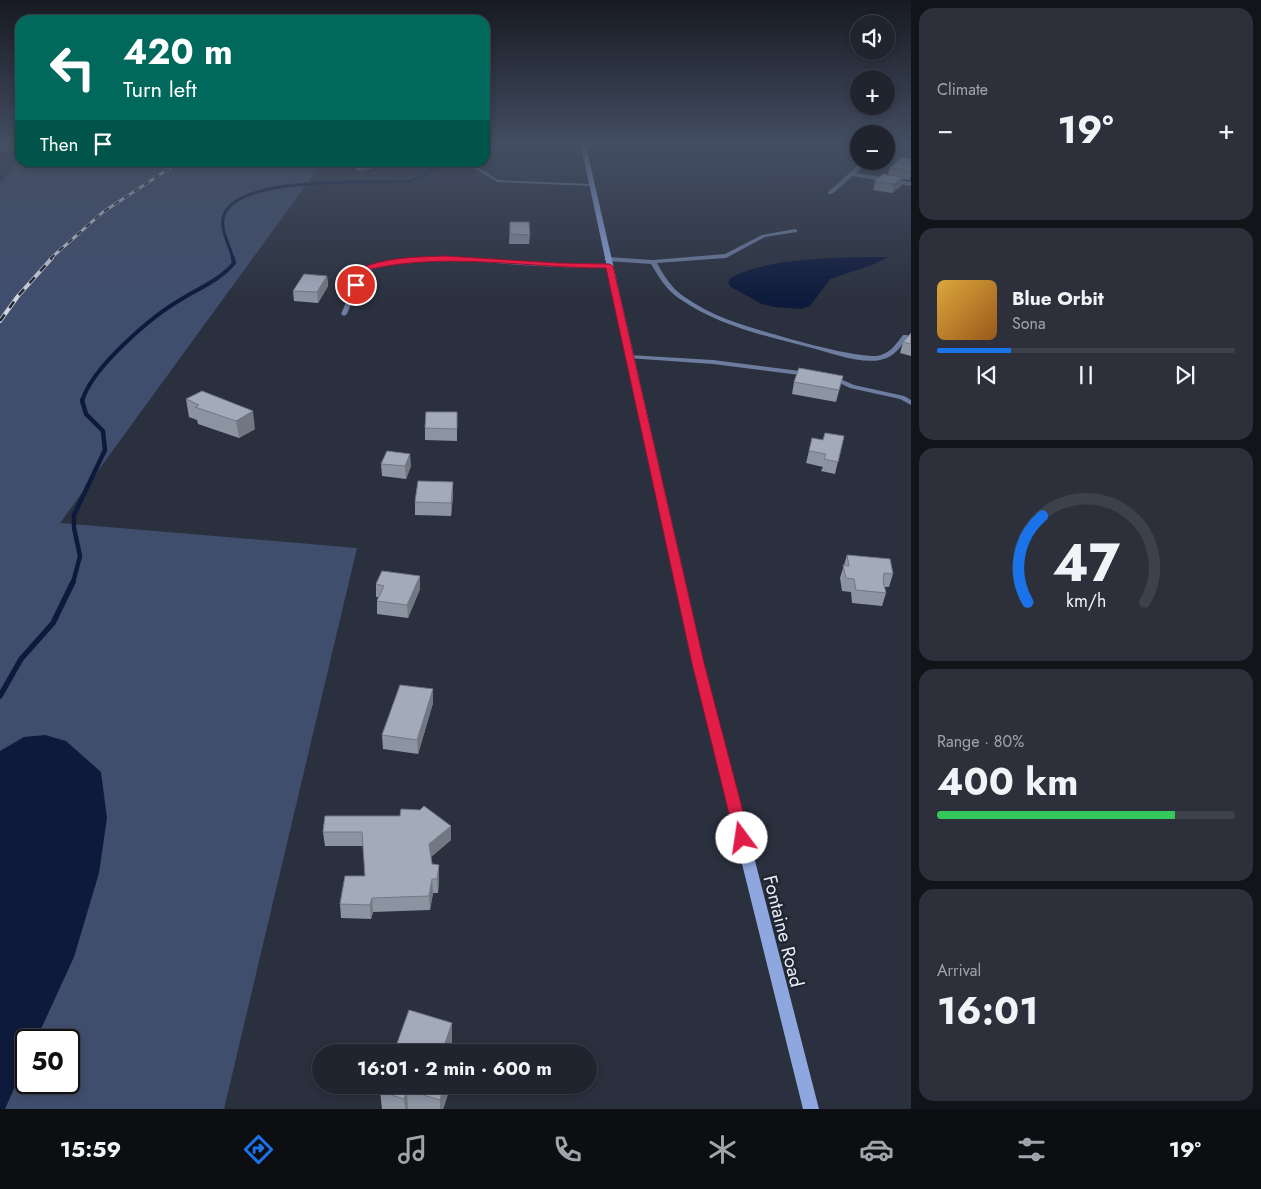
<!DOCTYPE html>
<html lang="en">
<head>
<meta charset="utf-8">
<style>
	:root { --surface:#20242e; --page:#2d303a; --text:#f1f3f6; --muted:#a2a4aa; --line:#3d414a; --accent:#1a73e8 }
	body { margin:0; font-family:Jost,sans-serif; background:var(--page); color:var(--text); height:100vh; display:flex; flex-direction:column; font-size:19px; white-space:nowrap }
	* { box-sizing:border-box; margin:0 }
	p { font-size:16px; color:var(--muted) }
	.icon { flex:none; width:28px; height:28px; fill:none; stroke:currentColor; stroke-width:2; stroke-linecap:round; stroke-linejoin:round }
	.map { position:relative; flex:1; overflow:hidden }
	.drawer { display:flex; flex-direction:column; gap:8px; padding:8px; background:#121419; width:350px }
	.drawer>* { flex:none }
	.top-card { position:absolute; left:15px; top:15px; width:475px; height:152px; border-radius:15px; box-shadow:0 2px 8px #0003,0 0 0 1px var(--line); background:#00695c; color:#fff; overflow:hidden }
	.tools { position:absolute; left:850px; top:15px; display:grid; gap:10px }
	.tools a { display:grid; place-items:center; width:45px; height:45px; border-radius:50%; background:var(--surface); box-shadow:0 2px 8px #0003,0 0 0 1px var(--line); font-size:25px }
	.speed { position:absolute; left:15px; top:1029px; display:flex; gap:10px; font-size:25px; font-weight:700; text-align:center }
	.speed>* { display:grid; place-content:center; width:65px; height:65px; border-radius:50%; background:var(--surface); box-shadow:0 2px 8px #0003,0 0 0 1px var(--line); line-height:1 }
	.speed .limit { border:2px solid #111; border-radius:8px; background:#fff; color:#111 }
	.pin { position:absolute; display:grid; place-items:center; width:42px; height:42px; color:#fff; margin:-21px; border:2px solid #fff; border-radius:50%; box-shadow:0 1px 5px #0007 }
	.me { position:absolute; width:55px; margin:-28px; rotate:346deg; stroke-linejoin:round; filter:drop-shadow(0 0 4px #0008) }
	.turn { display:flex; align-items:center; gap:18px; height:105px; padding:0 25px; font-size:22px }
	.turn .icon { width:65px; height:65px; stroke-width:2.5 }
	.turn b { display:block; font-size:35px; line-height:42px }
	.then { display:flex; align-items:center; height:48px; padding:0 25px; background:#0003; gap:10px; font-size:19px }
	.big { font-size:38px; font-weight:700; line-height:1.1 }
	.drawer .card { flex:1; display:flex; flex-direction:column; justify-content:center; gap:8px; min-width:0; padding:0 18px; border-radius:15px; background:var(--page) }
	.drawer .dial { align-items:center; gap:0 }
	.dial svg { height:130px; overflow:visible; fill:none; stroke:var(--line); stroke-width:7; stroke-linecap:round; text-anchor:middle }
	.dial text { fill:var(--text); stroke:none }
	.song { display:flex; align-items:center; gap:15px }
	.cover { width:60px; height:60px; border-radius:8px; background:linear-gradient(135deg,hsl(40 70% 55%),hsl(30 70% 35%)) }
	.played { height:5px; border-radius:2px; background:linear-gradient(90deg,var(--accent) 25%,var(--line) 25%) }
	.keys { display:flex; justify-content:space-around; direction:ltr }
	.heat { display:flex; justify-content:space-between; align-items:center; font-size:28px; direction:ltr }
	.charge { height:8px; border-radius:4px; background:linear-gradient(90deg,#34c759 80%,var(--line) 0) }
	.trip { position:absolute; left:312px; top:1044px; width:285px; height:50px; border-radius:25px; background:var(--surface); box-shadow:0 2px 8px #0003,0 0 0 1px var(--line); font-weight:700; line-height:50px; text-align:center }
	.menu { display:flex; height:80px; justify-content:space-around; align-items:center; background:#0d0e12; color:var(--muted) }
	.menu .icon { width:35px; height:35px }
	.menu .on { color:var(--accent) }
	.menu b { font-size:22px; color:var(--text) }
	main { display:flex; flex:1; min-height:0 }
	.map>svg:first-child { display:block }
	.green { fill:#404e6e; fill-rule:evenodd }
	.water { fill:#0e1a3b }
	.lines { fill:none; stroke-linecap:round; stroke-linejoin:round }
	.stream-far3 { stroke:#0e1a3b; stroke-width:3 }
	.stream-far2 { stroke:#0e1a3b; stroke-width:4 }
	.stream-far1 { stroke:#0e1a3b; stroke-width:4.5 }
	.stream { stroke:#0e1a3b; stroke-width:5.5 }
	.lane { fill:#6d7d9f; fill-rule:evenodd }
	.street { fill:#6d7d9f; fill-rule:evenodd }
	.secondary { fill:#8fa7df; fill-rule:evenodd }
	.rail-far1-casing { stroke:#d2d6e0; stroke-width:3 }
	.rail-casing { stroke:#d2d6e0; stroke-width:4 }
	.rail-far1 { stroke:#212633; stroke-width:2; stroke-dasharray:6; stroke-linecap:butt }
	.rail { stroke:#212633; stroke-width:2.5; stroke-dasharray:8; stroke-linecap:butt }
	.wall { fill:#8c93a1 }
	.shaded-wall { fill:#727883 }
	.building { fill:#a3abbb; stroke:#727883 }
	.route { fill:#e11d48; stroke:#92132f }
	.labels { text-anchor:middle; stroke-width:5; stroke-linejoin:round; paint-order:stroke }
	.street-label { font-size:19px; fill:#eaeef7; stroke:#212633 }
</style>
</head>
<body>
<main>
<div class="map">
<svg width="911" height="1109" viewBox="0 0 911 1109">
	<rect width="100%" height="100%" fill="#2a303e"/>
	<path class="green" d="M 20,156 L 20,162 L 322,163 L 60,523 L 357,548 L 224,1109 L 0,1109 L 0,184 ZM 26,1040 L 69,1040 L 69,1082 L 26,1082 Z"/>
	<g class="water">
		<path d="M 889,257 L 872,265 L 830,279 L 810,306 L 802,309 L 774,307 L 762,304 L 731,287 L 728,283 L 731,278 C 767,257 846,257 889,257 Z"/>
		<path d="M 45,735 L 66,741 L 101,772 L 107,818 L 99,873 L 74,957 L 36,1040 L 26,1040 L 26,1062 L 5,1109 L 0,1109 L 0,751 L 24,737 Z"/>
	</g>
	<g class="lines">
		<g class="stream-far3">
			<path d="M 485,151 L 562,146"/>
			<path d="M 233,259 C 230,245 219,229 224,215 C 240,174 373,184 411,181 L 424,175 L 443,162"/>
		</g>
		<path class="stream-far2" d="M 82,402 C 90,369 151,317 180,300 C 199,288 219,281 234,263 L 233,258"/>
		<path class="stream-far1" d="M 73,583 L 80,556 L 74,528 L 74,515 L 105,450 L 103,431 L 86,414 L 82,400"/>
		<path class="stream" d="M 0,696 L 21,659 L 53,623 L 73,582"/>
		<g class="lane">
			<path d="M 464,162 L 470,162 L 498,180 L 591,184 L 593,185 L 591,186 L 497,182 Z"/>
			<path d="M 795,229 L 797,230 L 797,232 L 765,237 L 726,258 L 657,263 C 664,276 671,287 683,296 C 696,305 711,313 726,319 C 750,328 861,362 881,355 C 891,352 897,343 903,335 L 907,335 L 908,336 C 901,347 893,358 880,360 C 860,364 831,353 812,348 C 766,336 719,326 680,299 C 666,290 659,277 651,264 L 607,261 L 604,259 L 607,257 L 653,260 L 725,254 L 762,235 Z"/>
			<path d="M 446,256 L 551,263 L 609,264 L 612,266 L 609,268 C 579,268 550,267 521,265 C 468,261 415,254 364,272 L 347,314 L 344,316 L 341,314 L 360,270 C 389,260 416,257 446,256 Z"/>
			<path d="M 629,355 L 713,360 L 808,372 L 811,374 L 808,376 L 713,364 L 627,358 L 627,356 Z"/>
			<path d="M 831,375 L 854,385 L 904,396 L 911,400 L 911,405 L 900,399 L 850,388 L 829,378 L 829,376 Z"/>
		</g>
		<g class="street">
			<path d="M 6,146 L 14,146 L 0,152 L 0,148 Z"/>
			<path d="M 863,161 L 868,161 L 856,173 L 911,182 L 911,186 L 853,176 L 832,194 L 828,194 L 828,192 Z"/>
		</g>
		<path class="secondary" d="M 581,146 L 586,146 L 704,663 L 819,1109 L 803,1109 L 692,663 Z"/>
		<g class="rail-far1-casing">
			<path id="rail-far1" d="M 50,259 L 103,212 L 179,162"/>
		</g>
		<g class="rail-casing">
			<path id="rail" d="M 0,321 L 18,296 L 52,258"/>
		</g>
		<use href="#rail-far1" class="rail-far1"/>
		<use href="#rail" class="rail"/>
	</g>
	<g class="wall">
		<path d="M 911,159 L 911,177 L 909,180 L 903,179 L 901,186 L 892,193 L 873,190 L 875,181 L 888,175 L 890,168 Z"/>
		<path d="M 345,162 L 393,162 L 393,164 L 359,171 Z"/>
		<path d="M 510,222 L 530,235 L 529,244 L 509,244 Z"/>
		<path d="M 327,276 L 328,286 L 318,303 L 294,301 L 293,291 Z"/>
		<path d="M 911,333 L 911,356 L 900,353 L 903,342 Z"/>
		<path d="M 843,376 L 836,402 L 792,394 L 794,382 Z"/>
		<path d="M 186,399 L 255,429 L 239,438 L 198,424 L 197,420 L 189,417 Z"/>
		<path d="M 457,412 L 457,441 L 425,440 L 425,428 Z"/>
		<path d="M 844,436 L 835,474 L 821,471 L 823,467 L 806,463 L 809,451 L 823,440 Z"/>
		<path d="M 381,464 L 411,466 L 406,479 L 382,476 Z"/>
		<path d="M 453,495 L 451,516 L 415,515 L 415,502 Z"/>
		<path d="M 847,555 L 893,574 L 889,587 L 885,587 L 886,593 L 882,606 L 852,603 L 851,592 L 842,591 L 840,578 Z"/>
		<path d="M 376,584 L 420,589 L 408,618 L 377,614 L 377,601 L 378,597 L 376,597 Z"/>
		<path d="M 433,703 L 418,754 L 383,749 L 382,735 Z"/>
		<path d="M 451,826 L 451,840 L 431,857 L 432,864 L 439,879 L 438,893 L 433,893 L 430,910 L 373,912 L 371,919 L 341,918 L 340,904 L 365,876 L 363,846 L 325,846 L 323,832 Z"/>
		<path d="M 451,1085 L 443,1109 L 382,1109 L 380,1091 Z"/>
	</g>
	<g class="shaded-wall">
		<path d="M 361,162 L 393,162 L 393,164 L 359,171 L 359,163 Z"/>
		<path d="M 911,171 L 911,177 L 909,180 Z"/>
		<path d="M 904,177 L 901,186 L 892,193 L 894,184 Z"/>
		<path d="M 327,276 L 328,286 L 318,303 L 317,292 Z"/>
		<path d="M 253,411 L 255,429 L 239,438 L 236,421 Z"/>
		<path d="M 410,454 L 411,466 L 406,479 L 405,466 Z"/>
		<path d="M 453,482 L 453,495 L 451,516 L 451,503 Z"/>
		<path d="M 420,576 L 420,589 L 408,618 L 407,605 Z"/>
		<path d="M 433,689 L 433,703 L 418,754 L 417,740 Z"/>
		<path d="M 451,826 L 451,840 L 429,858 L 429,844 Z"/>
		<path d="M 439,865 L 439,879 L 438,893 L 437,879 Z"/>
		<path d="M 432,879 L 433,893 L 430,910 L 429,896 Z"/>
		<path d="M 372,898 L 373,912 L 371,919 L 370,905 Z"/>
		<path d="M 452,1023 L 452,1043 L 449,1052 L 442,1052 Z"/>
		<path d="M 444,1085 L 451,1085 L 443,1109 L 440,1109 L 440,1100 Z"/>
		<path d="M 407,1090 L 408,1109 L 405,1109 L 404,1099 Z"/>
	</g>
	<g class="building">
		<path d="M 902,157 L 911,159 L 911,171 L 890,168 Z"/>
		<path d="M 883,174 L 904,177 L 894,184 L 875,181 Z"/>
		<path d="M 510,222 L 529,222 L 530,235 L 510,234 Z"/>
		<path d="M 304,274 L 327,276 L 317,292 L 293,291 Z"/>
		<path d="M 911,333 L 911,344 L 903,342 Z"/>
		<path d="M 799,368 L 843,376 L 839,390 L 794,382 Z"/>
		<path d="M 202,391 L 253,411 L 236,421 L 195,407 L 199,405 L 186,399 Z"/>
		<path d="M 426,412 L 457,412 L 457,429 L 425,428 Z"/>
		<path d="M 825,433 L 844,436 L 838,462 L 824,459 L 826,454 L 809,451 L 812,438 L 823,440 Z"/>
		<path d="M 387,451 L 410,454 L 405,466 L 381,464 Z"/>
		<path d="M 418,481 L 453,482 L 451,503 L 415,502 Z"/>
		<path d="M 847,555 L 890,559 L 893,574 L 884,573 L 883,582 L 886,593 L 856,590 L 854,579 L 846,578 L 843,565 L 849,566 Z"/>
		<path d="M 382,571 L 420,576 L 407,605 L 377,601 L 384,586 L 376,584 Z"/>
		<path d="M 400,685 L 433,689 L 417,740 L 382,735 Z"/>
		<path d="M 424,806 L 451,826 L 429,844 L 432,864 L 439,865 L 437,879 L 432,879 L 429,896 L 372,898 L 370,905 L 340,904 L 345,876 L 365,876 L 362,832 L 323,832 L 325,816 L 400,816 L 401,809 L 420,810 Z"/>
		<path d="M 409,1010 L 452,1023 L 442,1052 L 394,1052 Z"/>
		<path d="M 382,1085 L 444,1085 L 440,1100 L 407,1090 L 404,1099 L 380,1091 Z"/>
	</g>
	<linearGradient id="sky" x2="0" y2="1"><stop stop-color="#171a22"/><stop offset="0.48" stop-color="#444e63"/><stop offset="1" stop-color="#444e63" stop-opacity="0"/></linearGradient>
	<rect width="911" height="302" fill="url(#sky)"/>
	<path class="route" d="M 446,256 L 558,263 L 609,264 L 613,266 L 704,663 L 750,838 L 748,842 L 742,844 L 737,842 L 735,838 L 692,663 L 606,268 C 527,268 448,252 371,269 L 365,272 L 358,287 L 352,285 L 359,269 C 385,257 417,257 446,256 Z"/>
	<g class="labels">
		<g class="street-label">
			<text transform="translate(784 931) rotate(76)" y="7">Fontaine Road</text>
		</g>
	</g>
</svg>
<div class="tools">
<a><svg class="icon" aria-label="sound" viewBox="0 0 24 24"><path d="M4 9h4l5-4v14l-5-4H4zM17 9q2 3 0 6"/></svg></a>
<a>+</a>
<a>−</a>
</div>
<div class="speed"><div class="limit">50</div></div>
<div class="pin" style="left:356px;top:285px;background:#d93025"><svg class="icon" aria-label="arrive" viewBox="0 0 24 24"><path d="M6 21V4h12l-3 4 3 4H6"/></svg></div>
<svg class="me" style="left:742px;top:838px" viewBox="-20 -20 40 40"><circle r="19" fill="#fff"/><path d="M0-13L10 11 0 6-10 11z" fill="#e11d48"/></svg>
<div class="trip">16:01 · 2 min · 600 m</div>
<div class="top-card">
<div class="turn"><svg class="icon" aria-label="left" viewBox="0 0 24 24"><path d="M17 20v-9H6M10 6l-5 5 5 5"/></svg><div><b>420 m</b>Turn left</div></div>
<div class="then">Then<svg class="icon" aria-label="arrive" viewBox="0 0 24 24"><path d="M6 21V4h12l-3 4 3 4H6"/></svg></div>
</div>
</div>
<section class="drawer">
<div class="card"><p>Climate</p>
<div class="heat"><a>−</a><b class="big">19°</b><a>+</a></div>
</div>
<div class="card">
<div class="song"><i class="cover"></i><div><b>Blue Orbit</b><p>Sona</p></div></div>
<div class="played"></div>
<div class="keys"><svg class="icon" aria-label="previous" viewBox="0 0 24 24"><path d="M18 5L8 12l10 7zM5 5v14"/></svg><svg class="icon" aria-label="pause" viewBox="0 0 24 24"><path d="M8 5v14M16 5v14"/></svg><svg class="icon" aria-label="next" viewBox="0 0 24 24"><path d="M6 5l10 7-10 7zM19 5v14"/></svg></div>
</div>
<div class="card dial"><svg viewBox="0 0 100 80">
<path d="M14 69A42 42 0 1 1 86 69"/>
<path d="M14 69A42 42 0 0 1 23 16" stroke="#1a73e8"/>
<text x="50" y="56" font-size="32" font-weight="700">47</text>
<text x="50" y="72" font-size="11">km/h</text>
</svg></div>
<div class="card"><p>Range · 80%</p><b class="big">400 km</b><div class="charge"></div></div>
<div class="card"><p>Arrival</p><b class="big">16:01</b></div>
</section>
</main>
<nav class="menu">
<b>15:59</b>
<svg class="icon on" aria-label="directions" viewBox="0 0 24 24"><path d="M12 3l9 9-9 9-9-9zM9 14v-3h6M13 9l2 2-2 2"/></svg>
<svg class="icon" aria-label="music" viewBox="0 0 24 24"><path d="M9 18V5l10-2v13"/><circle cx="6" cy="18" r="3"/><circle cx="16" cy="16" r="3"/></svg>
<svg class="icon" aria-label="phone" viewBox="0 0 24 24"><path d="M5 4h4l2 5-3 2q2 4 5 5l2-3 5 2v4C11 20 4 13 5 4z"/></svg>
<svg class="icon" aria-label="climate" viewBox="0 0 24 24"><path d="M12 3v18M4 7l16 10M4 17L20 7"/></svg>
<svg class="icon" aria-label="car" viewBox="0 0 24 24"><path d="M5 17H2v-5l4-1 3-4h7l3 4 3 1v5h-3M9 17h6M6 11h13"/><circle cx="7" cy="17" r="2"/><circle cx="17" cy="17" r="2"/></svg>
<svg class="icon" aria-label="filters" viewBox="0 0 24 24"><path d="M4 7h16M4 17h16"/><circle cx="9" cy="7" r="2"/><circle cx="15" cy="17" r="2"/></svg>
<b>19°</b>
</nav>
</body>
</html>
